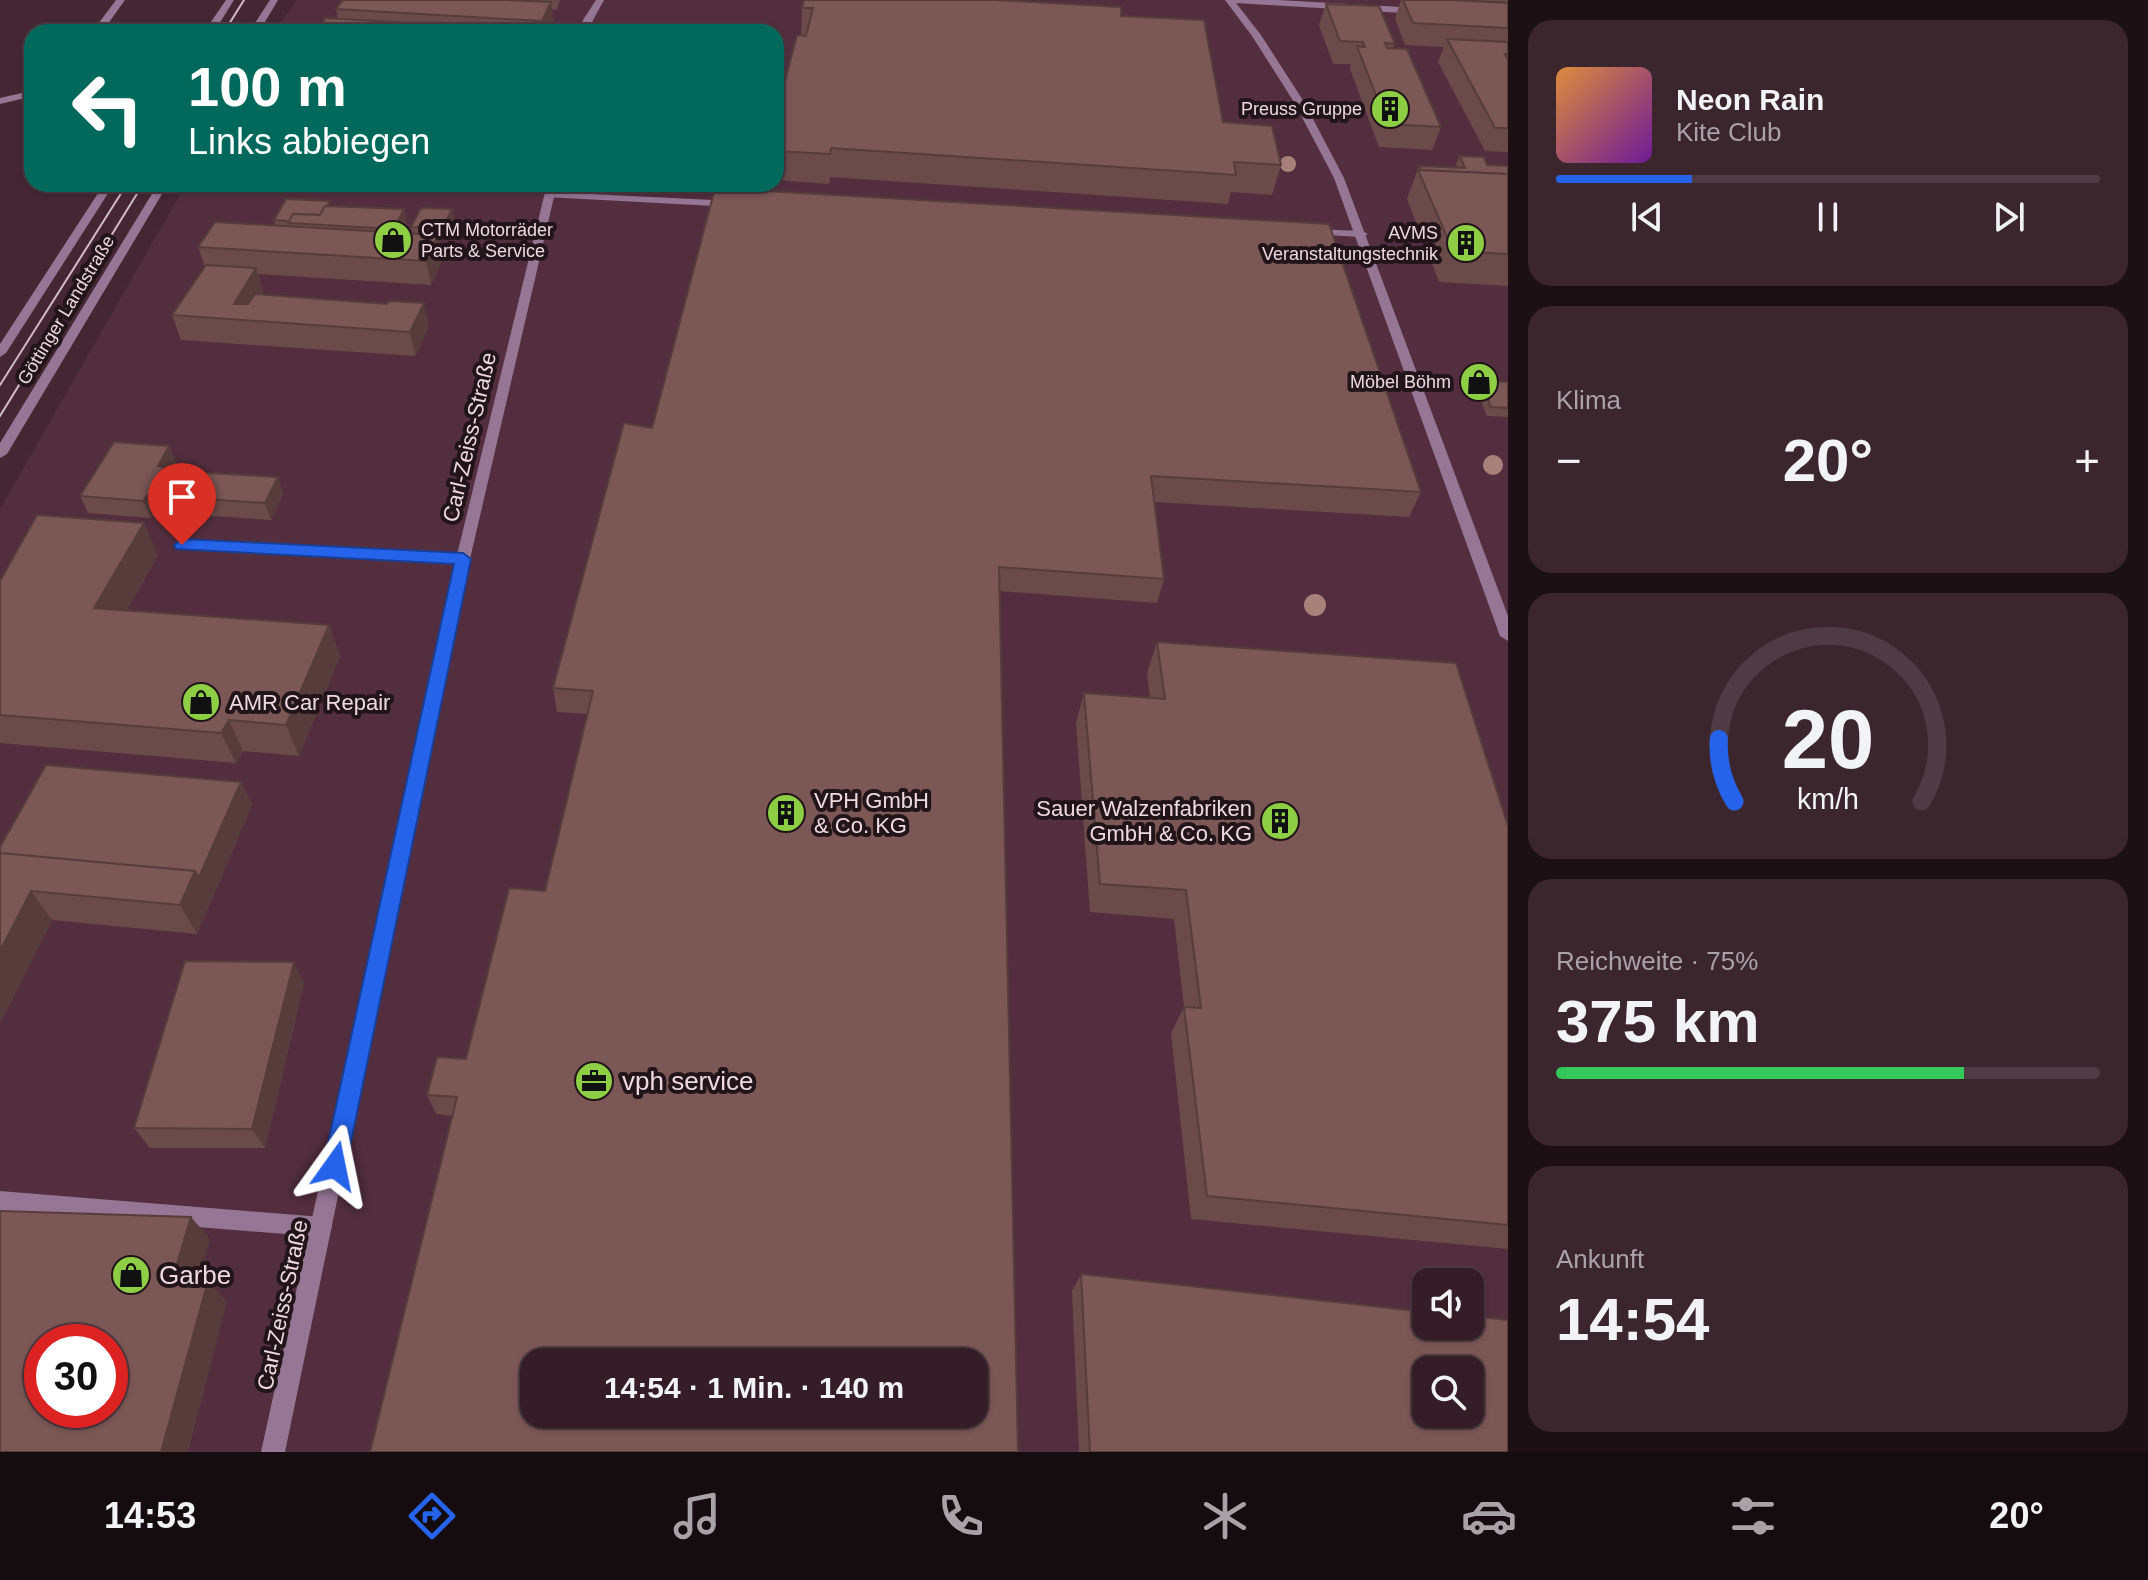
<!DOCTYPE html>
<html lang="de">
<head>
<meta charset="utf-8">
<style>
	:root { --surface:#341d26; --page:#3c262e; --text:#f1f3f6; --muted:#a9a2a7; --line:#4e3b43; --accent:#2563eb }
	body { margin:0; font-family:Arial,sans-serif; background:var(--page); color:var(--text); height:100vh; display:flex; flex-direction:column; font-size:30px; white-space:nowrap }
	* { box-sizing:border-box; margin:0 }
	p { font-size:26px; color:var(--muted) }
	.icon { flex:none; width:44px; height:44px; fill:none; stroke:currentColor; stroke-width:2; stroke-linecap:round; stroke-linejoin:round }
	.map { position:relative; flex:1; overflow:hidden }
	.details { display:flex; flex-direction:column; gap:20px; padding:20px; background:#1d1015; width:640px }
	.details>* { flex:none }
	.top-card { position:absolute; left:24px; top:24px; width:760px; height:168px; border-radius:24px; box-shadow:0 2px 6px #0004,0 0 0 2px var(--line); background:#00695c; color:#fff; overflow:hidden }
	.fabs { position:absolute; left:1412px; top:1268px; display:grid; gap:16px }
	.fabs a { display:grid; place-items:center; width:72px; height:72px; border-radius:16px; background:var(--surface); box-shadow:0 2px 6px #0004,0 0 0 2px var(--line); font-size:40px }
	.speed { position:absolute; left:24px; top:1324px; display:flex; gap:16px; font-size:40px; font-weight:700; text-align:center }
	.speed>* { display:grid; place-content:center; width:104px; height:104px; border-radius:50%; background:var(--surface); box-shadow:0 2px 6px #0004,0 0 0 2px var(--line); line-height:1 }
	.speed .limit { border:12px solid #d22; background:#fff; color:#111 }
	.pin { position:absolute; display:grid; place-items:center; width:68px; height:68px; color:#fff; margin:-82px -34px; border-radius:50% 50% 50% 0; rotate:-45deg; box-shadow:0 0 8px #0007 }
	.pin .icon { rotate:45deg }
	.me { position:absolute; width:88px; margin:-44px; rotate:12deg; stroke-linejoin:round; filter:drop-shadow(0 0 6px #0008) }
	.turn { display:flex; align-items:center; gap:28px; height:168px; padding:0 32px; font-size:36px }
	.turn .icon { width:104px; height:104px; stroke-width:2.5 }
	.turn b { display:block; font-size:56px; line-height:68px }
	.big { font-size:60px; font-weight:800; line-height:1.1 }
	.details .card { flex:1; display:flex; flex-direction:column; justify-content:center; gap:12px; min-width:0; padding:0 28px; border-radius:24px; background:var(--page) }
	.details .dial { align-items:center; gap:0 }
	.dial svg { height:208px; overflow:visible; fill:none; stroke:var(--line); stroke-width:7; stroke-linecap:round; text-anchor:middle }
	.dial text { fill:var(--text); stroke:none }
	.song { display:flex; align-items:center; gap:24px }
	.cover { width:96px; height:96px; border-radius:12px; background:linear-gradient(135deg,hsl(30 70% 55%),hsl(280 70% 35%)) }
	.played { height:8px; border-radius:4px; background:linear-gradient(90deg,var(--accent) 25%,var(--line) 25%) }
	.keys { display:flex; justify-content:space-around; direction:ltr }
	.heat { display:flex; justify-content:space-between; align-items:center; font-size:44px; direction:ltr }
	.charge { height:12px; border-radius:6px; background:linear-gradient(90deg,#34c759 75%,var(--line) 0) }
	.trip { position:absolute; left:520px; top:1348px; width:468px; height:80px; border-radius:24px; background:var(--surface); box-shadow:0 2px 6px #0004,0 0 0 2px var(--line); font-weight:800; line-height:80px; text-align:center }
	.tab-bar { display:flex; height:128px; justify-content:space-around; align-items:center; background:#150c0f; color:var(--muted) }
	.tab-bar .icon { width:56px; height:56px }
	.tab-bar .selected { color:var(--accent) }
	.tab-bar b { font-size:36px; color:var(--text) }
	main { display:flex; flex:1; min-height:0 }
	.map>svg:first-child { display:block }
	.built { fill:#532e3e; fill-rule:evenodd }
	.lines { fill:none; stroke-linecap:round; stroke-linejoin:round }
	.service { fill:#957695; fill-rule:evenodd }
	.minor { fill:#957695; fill-rule:evenodd }
	.tertiary { fill:#957695; fill-rule:evenodd }
	.tram { stroke:#d2bcc4; stroke-width:2 }
	.tree { fill:#a8827a }
	.wall { fill:#6a4b4a }
	.shaded-wall { fill:#563d3c }
	.building { fill:#7b5756; stroke:#563d3c; stroke-width:2; fill-rule:evenodd }
	.route { fill:#2563eb; stroke:#184099; stroke-width:2 }
	.labels { text-anchor:middle; stroke-width:8; stroke-linejoin:round; paint-order:stroke }
	.far-poi-label { font-size:18px; fill:#edd9e0; stroke:#22151a; text-anchor:end }
	.far-street-label { font-size:18px; fill:#edd9e0; stroke:#22151a }
	.street-label { font-size:22px; fill:#edd9e0; stroke:#22151a }
	.poi-label { font-size:22px; fill:#edd9e0; stroke:#22151a; text-anchor:start }
	.near-poi-label { font-size:26px; fill:#edd9e0; stroke:#22151a; text-anchor:start }
</style>
</head>
<body>
<main>
<div class="map">
<svg width="1508" height="1452" viewBox="0 0 1508 1452">
	<rect width="100%" height="100%" fill="#452733"/>
	<path class="built" d="M 297,0 L 1508,0 L 1508,1452 L 0,1452 L 0,509 L 186,184 L 776,184 L 776,32 L 274,32 ZM 1426,1282 L 1470,1282 L 1470,1326 L 1426,1326 ZM 42,1342 L 110,1342 L 110,1410 L 42,1410 ZM 534,1362 L 974,1362 L 974,1414 L 534,1414 ZM 1426,1370 L 1470,1370 L 1470,1414 L 1426,1414 Z"/>
	<g class="lines">
		<g class="service">
			<path d="M 116,0 L 125,0 L 102,32 L 92,32 Z"/>
			<path d="M 32,85 L 32,94 L 29,97 L 23,97 L 23,93 Z"/>
			<path d="M 550,192 L 733,201 L 738,204 L 733,207 L 546,197 L 546,193 Z"/>
			<path d="M 1311,229 L 1362,231 L 1368,234 L 1362,237 L 1307,234 L 1307,230 Z"/>
			<path d="M 182,540 L 463,554 L 470,559 L 463,564 L 177,548 L 175,545 L 177,542 Z"/>
			<path d="M 0,1191 L 322,1217 L 329,1220 L 332,1227 L 329,1234 L 322,1237 L 0,1211 Z"/>
		</g>
		<g class="minor">
			<path d="M 596,0 L 604,0 L 593,20 L 590,32 L 580,32 L 583,20 Z"/>
			<path d="M 1225,0 L 1278,0 L 1419,8 L 1423,11 L 1419,14 L 1236,3 L 1261,35 L 1304,102 L 1344,178 L 1508,616 L 1508,641 L 1500,636 L 1334,178 L 1294,102 L 1252,36 Z"/>
			<path d="M 26,92 L 29,93 L 29,97 L 0,104 L 0,98 Z"/>
			<path d="M 547,184 L 557,184 L 470,559 L 285,1452 L 261,1452 L 456,559 Z"/>
		</g>
		<g class="tertiary">
			<path d="M 226,0 L 234,0 L 214,32 L 204,32 Z"/>
			<path d="M 270,0 L 278,0 L 259,32 L 249,32 Z"/>
			<path d="M 104,184 L 114,184 L 6,353 L 0,357 L 0,344 Z"/>
			<path d="M 158,184 L 168,184 L 7,454 L 0,458 L 0,443 Z"/>
		</g>
		<g class="tram">
			<path d="M 224,32 L 244,0"/>
			<path d="M 0,385 L 127,184"/>
			<path d="M 0,416 L 143,184"/>
		</g>
	</g>
	<g class="tree">
		<circle cx="1288" cy="164" r="8"/>
		<circle cx="1493" cy="465" r="10"/>
		<circle cx="1315" cy="605" r="11"/>
	</g>
	<g class="wall">
		<path d="M 532,0 L 560,0 L 557,10 L 552,9 L 554,24 L 550,32 L 318,32 L 338,19 L 336,9 L 532,1 Z"/>
		<path d="M 1401,0 L 1449,0 L 1508,3 L 1508,152 L 1485,151 L 1438,62 L 1444,47 L 1405,45 L 1395,19 Z"/>
		<path d="M 1470,0 L 1508,0 L 1508,2 Z"/>
		<path d="M 1326,4 L 1395,44 L 1393,48 L 1441,127 L 1432,150 L 1379,147 L 1350,69 L 1351,64 L 1333,64 L 1319,25 Z"/>
		<path d="M 802,8 L 1121,16 L 1223,122 L 1281,165 L 1272,195 L 1231,192 L 1228,204 L 830,177 L 829,184 L 776,180 L 776,115 L 801,36 Z"/>
		<path d="M 1460,156 L 1487,165 L 1508,166 L 1508,286 L 1439,282 L 1407,199 L 1419,166 L 1458,168 L 1456,164 Z"/>
		<path d="M 404,209 L 407,225 L 403,233 L 413,234 L 411,227 L 452,209 L 454,218 L 445,236 L 438,236 L 443,259 L 431,285 L 258,274 L 263,292 L 262,295 L 429,327 L 415,356 L 181,340 L 172,315 L 205,267 L 198,247 L 275,226 L 274,220 Z"/>
		<path d="M 1480,380 L 1508,382 L 1508,417 L 1487,416 L 1476,389 Z"/>
		<path d="M 652,428 L 1421,492 L 1409,517 L 1155,502 L 1164,579 L 1157,603 L 999,591 L 453,1116 L 436,1114 L 427,1095 L 466,1059 L 545,891 L 587,714 L 557,712 L 553,688 Z"/>
		<path d="M 169,446 L 176,463 L 172,470 L 278,477 L 283,494 L 271,520 L 154,512 L 151,518 L 88,513 L 80,496 Z"/>
		<path d="M 158,555 L 127,610 L 329,625 L 340,656 L 299,756 L 243,751 L 236,763 L 0,743 L 0,581 Z"/>
		<path d="M 1157,642 L 1508,826 L 1508,1249 L 1191,1219 L 1171,1033 L 1184,1007 L 1174,919 L 1090,912 L 1076,723 L 1084,693 L 1150,697 L 1147,673 Z"/>
		<path d="M 241,782 L 252,805 L 197,934 L 52,920 L 0,1023 L 0,847 Z"/>
		<path d="M 304,983 L 265,1148 L 150,1148 L 134,1128 Z"/>
		<path d="M 1081,1274 L 1508,1452 L 1079,1452 L 1072,1291 Z"/>
	</g>
	<g class="shaded-wall">
		<path d="M 551,2 L 554,24 L 550,32 L 543,32 L 542,21 Z"/>
		<path d="M 404,209 L 407,225 L 397,245 L 394,229 Z"/>
		<path d="M 452,209 L 454,218 L 445,236 L 443,228 Z"/>
		<path d="M 438,235 L 443,259 L 431,285 L 426,261 Z"/>
		<path d="M 256,268 L 263,292 L 246,321 L 234,304 Z"/>
		<path d="M 424,303 L 429,327 L 415,356 L 410,332 Z"/>
		<path d="M 169,446 L 176,463 L 168,477 L 158,466 Z"/>
		<path d="M 278,477 L 283,494 L 271,520 L 265,503 Z"/>
		<path d="M 147,495 L 154,512 L 151,518 L 143,501 Z"/>
		<path d="M 144,523 L 158,555 L 111,639 L 94,608 Z"/>
		<path d="M 329,625 L 340,656 L 299,756 L 286,725 Z"/>
		<path d="M 229,720 L 243,751 L 236,763 L 221,733 Z"/>
		<path d="M 241,782 L 252,805 L 197,934 L 180,905 L 195,871 Z"/>
		<path d="M 31,891 L 52,920 L 0,1023 L 0,951 Z"/>
		<path d="M 294,962 L 304,983 L 265,1148 L 252,1129 Z"/>
		<path d="M 191,1217 L 210,1239 L 193,1301 L 172,1280 Z"/>
		<path d="M 208,1281 L 227,1302 L 188,1452 L 161,1452 Z"/>
	</g>
	<g class="building">
		<path d="M 343,0 L 507,0 L 551,2 L 542,21 L 336,9 Z"/>
		<path d="M 804,0 L 996,0 L 1121,7 L 1121,16 L 1204,20 L 1223,122 L 1272,126 L 1281,165 L 1234,162 L 1236,175 L 831,148 L 830,154 L 776,151 L 776,115 L 797,35 L 806,36 L 813,8 L 802,8 Z"/>
		<path d="M 1403,0 L 1449,0 L 1508,3 L 1508,28 L 1413,23 Z"/>
		<path d="M 1326,4 L 1379,6 L 1395,44 L 1385,43 L 1387,48 L 1407,49 L 1441,127 L 1387,124 L 1357,46 L 1365,47 L 1363,42 L 1340,41 Z"/>
		<path d="M 325,18 L 477,27 L 477,32 L 318,32 Z"/>
		<path d="M 1447,39 L 1508,42 L 1508,54 L 1505,54 L 1508,60 L 1508,128 L 1495,128 Z"/>
		<path d="M 1460,156 L 1484,157 L 1487,165 L 1508,166 L 1508,174 L 1421,170 L 1419,166 L 1465,168 Z"/>
		<path d="M 1418,170 L 1508,174 L 1508,254 L 1453,251 Z"/>
		<path d="M 715,188 L 1329,224 L 1421,492 L 1151,476 L 1164,579 L 999,567 L 1018,1452 L 370,1452 L 457,1097 L 427,1095 L 437,1057 L 466,1059 L 509,888 L 545,891 L 593,691 L 553,688 L 624,423 L 652,428 ZM 534,1362 L 974,1362 L 974,1414 L 534,1414 Z"/>
		<path d="M 286,199 L 330,201 L 327,206 L 325,206 L 320,215 L 293,214 L 289,221 L 274,220 Z"/>
		<path d="M 325,206 L 404,209 L 394,229 L 288,223 L 293,214 L 320,215 Z"/>
		<path d="M 421,208 L 452,209 L 443,228 L 411,227 Z"/>
		<path d="M 215,222 L 438,235 L 426,261 L 198,247 Z"/>
		<path d="M 206,265 L 256,268 L 234,304 L 248,304 L 255,294 L 387,304 L 389,301 L 424,303 L 410,332 L 172,315 Z"/>
		<path d="M 1480,380 L 1508,382 L 1508,408 L 1491,407 Z"/>
		<path d="M 114,442 L 169,446 L 158,466 L 164,466 L 162,470 L 278,477 L 265,503 L 147,495 L 143,501 L 80,496 Z"/>
		<path d="M 37,515 L 144,523 L 94,608 L 329,625 L 286,725 L 229,720 L 221,733 L 0,715 L 0,581 Z"/>
		<path d="M 1157,642 L 1456,663 L 1508,826 L 1508,1225 L 1207,1196 L 1184,1007 L 1201,1008 L 1186,890 L 1100,884 L 1084,693 L 1165,699 Z"/>
		<path d="M 46,765 L 241,782 L 199,877 L 195,871 L 0,854 L 0,847 Z"/>
		<path d="M 0,853 L 195,871 L 180,905 L 31,891 L 0,951 Z"/>
		<path d="M 185,961 L 294,962 L 252,1129 L 134,1128 Z"/>
		<path d="M 0,1211 L 191,1217 L 172,1280 L 208,1281 L 161,1452 L 0,1452 ZM 42,1342 L 110,1342 L 110,1410 L 42,1410 Z"/>
		<path d="M 1081,1274 L 1426,1312 L 1426,1326 L 1470,1326 L 1470,1316 L 1508,1320 L 1508,1452 L 1090,1452 ZM 1426,1370 L 1470,1370 L 1470,1414 L 1426,1414 Z"/>
	</g>
	<path class="route" d="M 182,539 L 463,553 L 471,559 L 346,1166 L 343,1174 L 335,1177 L 327,1174 L 323,1166 L 454,564 L 176,549 L 174,545 Z"/>
	<defs>
		<g id="building-disc" transform="scale(2)"><circle r="9.5" fill="#8dce44" stroke="#22151a"/><path d="M-4-6H4V6H1V3H-1V6H-4ZM-2.5-4.3h1.7v1.8h-1.7ZM.8-4.3h1.7v1.8H.8ZM-2.5-1h1.7V.8h-1.7ZM.8-1h1.7V.8H.8Z" fill="#111"/></g>
		<g id="shop-disc" transform="scale(2)"><circle r="9.5" fill="#8dce44" stroke="#22151a"/><path d="M-5-2.5h2.3a2.7 3.5 0 0 1 5.4 0H5L5.5 6h-11ZM-1.5-2.5h3a1.5 2.3 0 0 0-3 0Z" fill="#111"/></g>
		<g id="office-disc" transform="scale(2)"><circle r="9.5" fill="#8dce44" stroke="#22151a"/><path d="M-6-3h4V-5.5h4V-3h4V5H-6ZM-1-4.5V-3h2v-1.5ZM-6 0V1H6V0Z" fill="#111"/></g>
	</defs>
	<g fill-rule="evenodd">
		<use href="#building-disc" x="1390" y="109"/>
		<use href="#shop-disc" x="393" y="240"/>
		<use href="#building-disc" x="1466" y="243"/>
		<use href="#shop-disc" x="1479" y="382"/>
		<use href="#shop-disc" x="201" y="702"/>
		<use href="#building-disc" x="786" y="813"/>
		<use href="#building-disc" x="1280" y="821"/>
		<use href="#office-disc" x="594" y="1081"/>
		<use href="#shop-disc" x="131" y="1275"/>
	</g>
	<g class="labels">
		<g class="far-poi-label">
			<text x="1362" y="115">Preuss Gruppe</text>
			<text x="421" y="236" text-anchor="start">CTM Motorräder<tspan x="421" dy="21">Parts &amp; Service</tspan></text>
			<text x="1438" y="239">AVMS<tspan x="1438" dy="21">Veranstaltungstechnik</tspan></text>
			<text x="1451" y="388">Möbel Böhm</text>
		</g>
		<g class="far-street-label">
			<text transform="translate(66 310) rotate(-59)" y="6">Göttinger Landstraße</text>
		</g>
		<g class="street-label">
			<text transform="translate(469 437) rotate(-77)" y="8">Carl-Zeiss-Straße</text>
			<text transform="translate(282 1305) rotate(-78)" y="8">Carl-Zeiss-Straße</text>
		</g>
		<g class="poi-label">
			<text x="229" y="710">AMR Car Repair</text>
			<text x="814" y="808">VPH GmbH<tspan x="814" dy="25">&amp; Co. KG</tspan></text>
			<text x="1252" y="816" text-anchor="end">Sauer Walzenfabriken<tspan x="1252" dy="25">GmbH &amp; Co. KG</tspan></text>
		</g>
		<g class="near-poi-label">
			<text x="622" y="1090">vph service</text>
			<text x="159" y="1284">Garbe</text>
		</g>
	</g>
</svg>
<div class="fabs">
<a><svg class="icon" aria-label="sound" viewBox="0 0 24 24"><path d="M4 9h4l5-4v14l-5-4H4zM17 9q2 3 0 6"/></svg></a>
<a><svg class="icon" aria-label="search" viewBox="0 0 24 24"><circle cx="10" cy="10" r="6"/><path d="M15 15l6 6"/></svg></a>
</div>
<div class="speed"><div class="limit">30</div></div>
<div class="pin" style="left:182px;top:545px;background:#d93025"><svg class="icon" aria-label="arrive" viewBox="0 0 24 24"><path d="M6 21V4h12l-3 4 3 4H6"/></svg></div>
<svg class="me" style="left:335px;top:1166px" viewBox="-20 -20 40 40"><path d="M0-17L14 15 0 8-14 15z" fill="#2563eb" stroke="#fff" stroke-width="4"/></svg>
<div class="trip">14:54 · 1 Min. · 140 m</div>
<div class="top-card">
<div class="turn"><svg class="icon" aria-label="left" viewBox="0 0 24 24"><path d="M17 20v-9H6M10 6l-5 5 5 5"/></svg><div><b>100 m</b>Links abbiegen</div></div>
</div>
</div>
<section class="details">
<div class="card">
<div class="song"><i class="cover"></i><div><b>Neon Rain</b><p>Kite Club</p></div></div>
<div class="played"></div>
<div class="keys"><svg class="icon" aria-label="previous" viewBox="0 0 24 24"><path d="M18 5L8 12l10 7zM5 5v14"/></svg><svg class="icon" aria-label="pause" viewBox="0 0 24 24"><path d="M8 5v14M16 5v14"/></svg><svg class="icon" aria-label="next" viewBox="0 0 24 24"><path d="M6 5l10 7-10 7zM19 5v14"/></svg></div>
</div>
<div class="card"><p>Klima</p>
<div class="heat"><a>−</a><b class="big">20°</b><a>+</a></div>
</div>
<div class="card dial"><svg viewBox="0 0 100 80">
<path d="M14 69A42 42 0 1 1 86 69"/>
<path d="M14 69A42 42 0 0 1 8 45" stroke="#2563eb"/>
<text x="50" y="56" font-size="32" font-weight="700">20</text>
<text x="50" y="72" font-size="11">km/h</text>
</svg></div>
<div class="card"><p>Reichweite · 75%</p><b class="big">375 km</b><div class="charge"></div></div>
<div class="card"><p>Ankunft</p><b class="big">14:54</b></div>
</section>
</main>
<nav class="tab-bar">
<b>14:53</b>
<svg class="icon selected" aria-label="directions" viewBox="0 0 24 24"><path d="M12 3l9 9-9 9-9-9zM9 14v-3h6M13 9l2 2-2 2"/></svg>
<svg class="icon" aria-label="music" viewBox="0 0 24 24"><path d="M9 18V5l10-2v13"/><circle cx="6" cy="18" r="3"/><circle cx="16" cy="16" r="3"/></svg>
<svg class="icon" aria-label="phone" viewBox="0 0 24 24"><path d="M5 4h4l2 5-3 2q2 4 5 5l2-3 5 2v4C11 20 4 13 5 4z"/></svg>
<svg class="icon" aria-label="climate" viewBox="0 0 24 24"><path d="M12 3v18M4 7l16 10M4 17L20 7"/></svg>
<svg class="icon" aria-label="car" viewBox="0 0 24 24"><path d="M5 17H2v-5l4-1 3-4h7l3 4 3 1v5h-3M9 17h6M6 11h13"/><circle cx="7" cy="17" r="2"/><circle cx="17" cy="17" r="2"/></svg>
<svg class="icon" aria-label="filters" viewBox="0 0 24 24"><path d="M4 7h16M4 17h16"/><circle cx="9" cy="7" r="2"/><circle cx="15" cy="17" r="2"/></svg>
<b>20°</b>
</nav>
</body>
</html>
